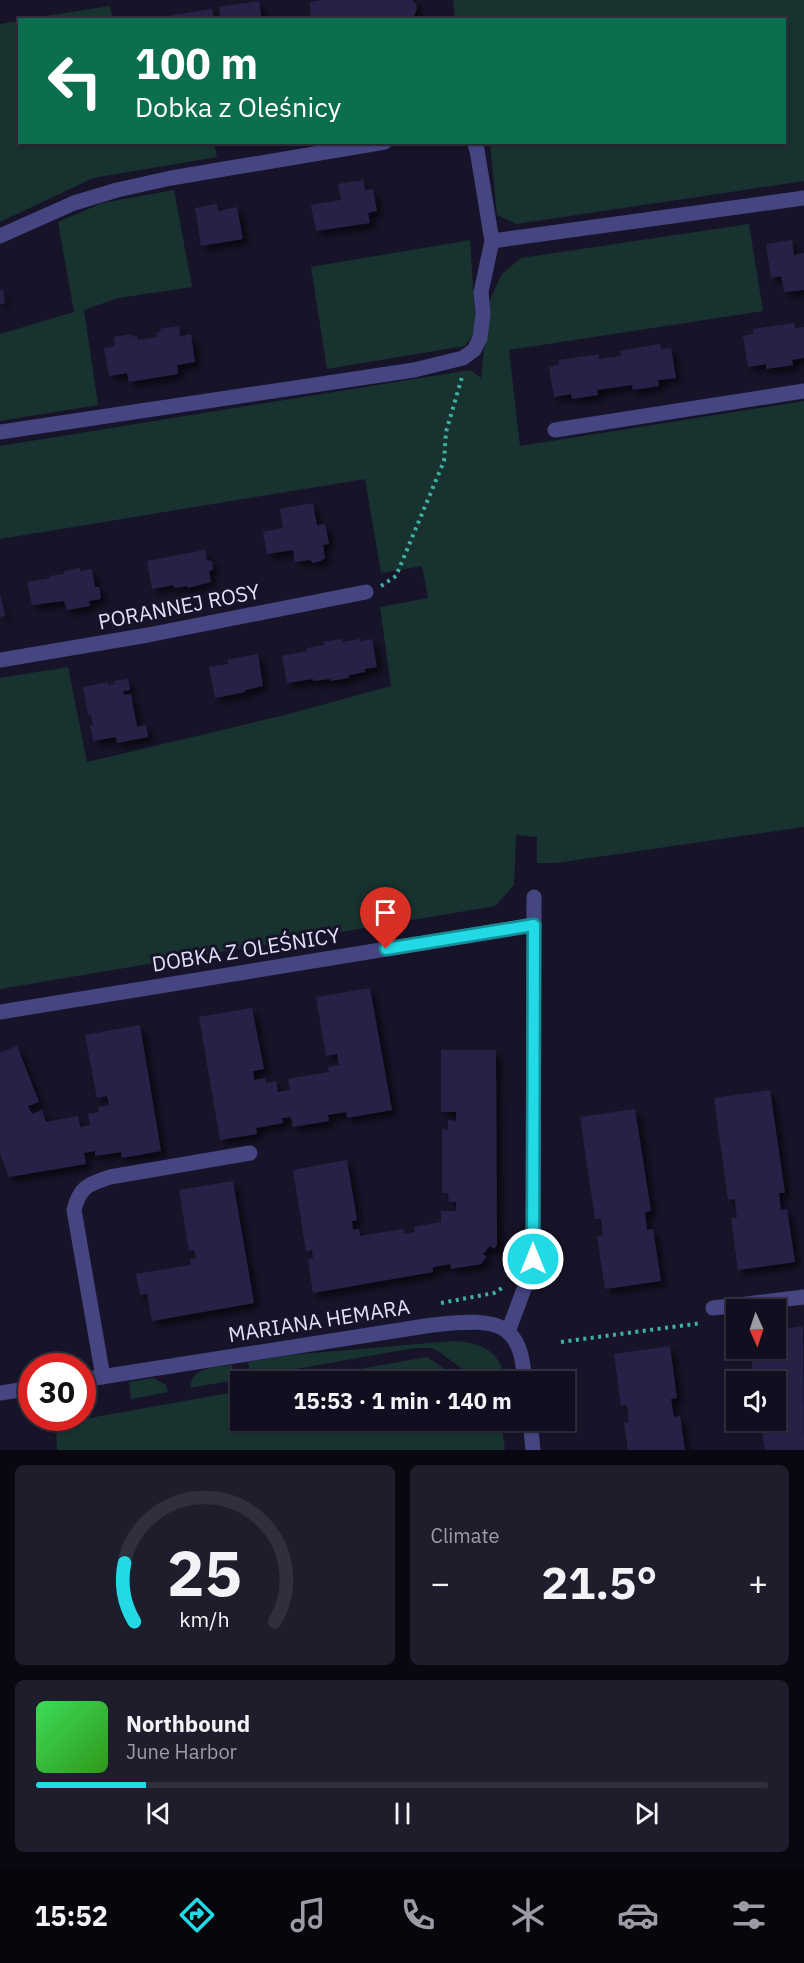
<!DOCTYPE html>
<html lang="en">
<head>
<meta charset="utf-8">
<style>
	:root { --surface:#110f1f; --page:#1e1d2c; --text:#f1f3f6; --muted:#9c9ca4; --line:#302f3d; --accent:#22dae5 }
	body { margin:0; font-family:"IBM Plex Sans",sans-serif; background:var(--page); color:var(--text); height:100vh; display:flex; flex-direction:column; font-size:22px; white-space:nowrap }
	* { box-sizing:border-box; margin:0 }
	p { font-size:20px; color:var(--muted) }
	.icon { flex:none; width:33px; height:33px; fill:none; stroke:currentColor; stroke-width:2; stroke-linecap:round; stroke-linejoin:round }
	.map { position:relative; height:1450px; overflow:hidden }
	.details { display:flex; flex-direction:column; gap:15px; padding:15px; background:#090811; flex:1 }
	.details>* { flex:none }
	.guide { position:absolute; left:18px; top:18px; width:768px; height:126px; border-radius:0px; box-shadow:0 2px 4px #0004,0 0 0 2px var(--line); background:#0b6e4f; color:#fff; overflow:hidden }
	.needle { width:39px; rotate:177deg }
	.buttons { position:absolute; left:726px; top:1299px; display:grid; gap:12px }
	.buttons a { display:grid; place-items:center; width:60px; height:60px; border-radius:0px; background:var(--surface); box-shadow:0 2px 4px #0004,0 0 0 2px var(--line); font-size:30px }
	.speed { position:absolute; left:18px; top:1353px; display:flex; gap:12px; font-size:30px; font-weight:700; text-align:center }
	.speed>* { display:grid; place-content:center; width:78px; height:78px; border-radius:50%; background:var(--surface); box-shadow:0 2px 4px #0004,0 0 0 2px var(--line); line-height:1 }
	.speed .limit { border:9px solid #d22; background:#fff; color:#111 }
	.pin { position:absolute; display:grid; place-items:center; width:51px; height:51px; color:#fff; margin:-62px -26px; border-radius:50% 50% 50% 0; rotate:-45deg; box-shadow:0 0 6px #0007 }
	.pin .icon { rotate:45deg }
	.me { position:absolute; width:66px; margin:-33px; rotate:0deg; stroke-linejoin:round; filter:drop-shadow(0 0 4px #0008) }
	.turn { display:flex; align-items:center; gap:21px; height:126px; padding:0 18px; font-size:27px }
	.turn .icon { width:78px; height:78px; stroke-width:2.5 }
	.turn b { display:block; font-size:42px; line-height:51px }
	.big { font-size:45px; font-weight:700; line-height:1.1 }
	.details .card { flex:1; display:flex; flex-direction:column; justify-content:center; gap:9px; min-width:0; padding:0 21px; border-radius:9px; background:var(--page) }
	.details .dial { align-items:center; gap:0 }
	.dial svg { height:156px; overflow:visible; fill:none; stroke:var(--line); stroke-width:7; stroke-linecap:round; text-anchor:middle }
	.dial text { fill:var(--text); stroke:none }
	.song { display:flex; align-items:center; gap:18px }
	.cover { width:72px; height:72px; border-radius:9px; background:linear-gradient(135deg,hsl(130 70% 55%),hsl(110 70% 35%)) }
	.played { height:6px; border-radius:3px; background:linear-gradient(90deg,var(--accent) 15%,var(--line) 15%) }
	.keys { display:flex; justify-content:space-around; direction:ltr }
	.heat { display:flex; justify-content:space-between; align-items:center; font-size:33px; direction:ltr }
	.details .tiles { flex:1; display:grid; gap:15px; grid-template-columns:1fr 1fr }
	.card:last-child { grid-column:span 2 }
	.trip { position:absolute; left:230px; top:1371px; width:345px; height:60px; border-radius:0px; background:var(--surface); box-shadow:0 2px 4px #0004,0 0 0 2px var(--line); font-weight:700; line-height:60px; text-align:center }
	.tabs { display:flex; height:96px; justify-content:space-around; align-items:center; background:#07060c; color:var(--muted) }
	.tabs .icon { width:42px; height:42px }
	.tabs .selected { color:var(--accent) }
	.tabs b { font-size:27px; color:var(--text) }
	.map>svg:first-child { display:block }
	.green { fill:#183230 }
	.building { fill:#282247; filter:url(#shadow) }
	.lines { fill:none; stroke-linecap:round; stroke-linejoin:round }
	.path { stroke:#40afa3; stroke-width:4; stroke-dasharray:3 4.5; stroke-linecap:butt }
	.minor { stroke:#454582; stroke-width:15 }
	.route-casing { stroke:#168e95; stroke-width:15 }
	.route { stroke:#22dae5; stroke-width:10 }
	.labels { text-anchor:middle; stroke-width:6; stroke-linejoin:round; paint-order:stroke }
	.street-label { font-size:21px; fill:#e1dffb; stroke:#171429 }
</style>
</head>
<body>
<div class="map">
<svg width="804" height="1450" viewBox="0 0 804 1450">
	<defs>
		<filter id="shadow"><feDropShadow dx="5.5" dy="5.5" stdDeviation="3" flood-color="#0009"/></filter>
	</defs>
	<rect width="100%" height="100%" fill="#171429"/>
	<g class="green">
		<path d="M 453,0 L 804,0 L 804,181 L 516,224 L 497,215 L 490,143 L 784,142 L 784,20 L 455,19 Z"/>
		<path d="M 110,6 L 113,19 L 26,19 Z"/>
		<path d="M 19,21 L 20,142 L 214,143 L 217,157 L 93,178 L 0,222 L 0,24 Z"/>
		<path d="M 174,190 L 192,287 L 118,298 L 84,310 L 98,405 L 0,421 L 0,334 L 74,312 L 58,222 L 102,203 Z"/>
		<path d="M 749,224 L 763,311 L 509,350 L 520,446 L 804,401 L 804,827 L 556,863 L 537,863 L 537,837 L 516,835 L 514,885 L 495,906 L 0,989 L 0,678 L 68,667 L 87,762 L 285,715 L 391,686 L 380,607 L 428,598 L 422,566 L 381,573 L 365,479 L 0,539 L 0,446 L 470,370 L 481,378 L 489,302 L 502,274 L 521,258 Z"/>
		<path d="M 470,240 L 476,331 L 465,346 L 327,369 L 311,267 Z"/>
		<path d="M 452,1341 C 480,1342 501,1350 505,1381 L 479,1381 L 438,1351 L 431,1348 L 414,1348 L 251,1377 L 248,1362 L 290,1355 Z"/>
		<path d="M 427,1357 L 463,1381 L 292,1381 Z"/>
		<path d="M 232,1365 L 235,1380 L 190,1388 C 192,1366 215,1368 232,1365 Z"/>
		<path d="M 153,1378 L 166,1385 L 168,1392 L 131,1399 L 129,1382 Z"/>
		<path d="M 240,1391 L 240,1420 L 501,1421 L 505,1450 L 57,1450 L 56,1424 Z"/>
	</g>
	<g class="building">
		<path d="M 322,0 L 412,0 L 416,4 L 417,9 L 414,16 L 393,20 L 311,20 L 310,2 Z"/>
		<path d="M 259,1 L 262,20 L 221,20 L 219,7 Z"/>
		<path d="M 212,9 L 214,20 L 173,20 L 172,15 Z"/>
		<path d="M 363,180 L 365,190 L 373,189 L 377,211 L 368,213 L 370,223 L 316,231 L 311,205 L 341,200 L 338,184 Z"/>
		<path d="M 217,204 L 218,211 L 237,207 L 243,239 L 201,246 L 195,208 Z"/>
		<path d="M 792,240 L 794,255 L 804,253 L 804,290 L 784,292 L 781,276 L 771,278 L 766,244 Z"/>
		<path d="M 0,290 L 3,290 L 5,303 L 0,304 Z"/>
		<path d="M 794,323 L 795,328 L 804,327 L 804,358 L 792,360 L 793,365 L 766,369 L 766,364 L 748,367 L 743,336 L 753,334 L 753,329 Z"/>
		<path d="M 179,326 L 180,336 L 191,334 L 195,362 L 177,365 L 178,374 L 129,382 L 127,373 L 109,376 L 104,348 L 115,346 L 114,337 L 132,334 L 132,337 L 137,336 L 138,340 L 157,337 L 156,333 L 161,332 L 160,329 Z"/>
		<path d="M 660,344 L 661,349 L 671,348 L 676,378 L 658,380 L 659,386 L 633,390 L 632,385 L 597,390 L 598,395 L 572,399 L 571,394 L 554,397 L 549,367 L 559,365 L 559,360 L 599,354 L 599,359 L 621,356 L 620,351 Z"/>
		<path d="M 313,503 L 317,525 L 325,524 L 329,544 L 323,545 L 325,558 L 321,561 L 313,563 L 310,560 L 295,562 L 293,550 L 267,554 L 263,532 L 283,528 L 280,509 Z"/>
		<path d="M 205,550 L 207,560 L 212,561 L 213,569 L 209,572 L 211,582 L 188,588 L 187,586 L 174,588 L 173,585 L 152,589 L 147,561 Z"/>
		<path d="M 80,568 L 80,571 L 92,569 L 95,587 L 99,587 L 101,599 L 89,601 L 90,606 L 67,610 L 64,601 L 32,605 L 27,582 L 50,578 L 50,576 L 64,574 L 64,571 Z"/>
		<path d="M 0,593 L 5,616 L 0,617 Z"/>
		<path d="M 342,639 L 343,642 L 360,639 L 360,641 L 372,639 L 377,667 L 365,669 L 365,672 L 349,675 L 349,678 L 330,681 L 330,679 L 313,681 L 313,679 L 287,683 L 282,656 L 307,651 L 307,648 L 324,645 L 323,642 Z"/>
		<path d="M 258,654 L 263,686 L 245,690 L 245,692 L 215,698 L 209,667 L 228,664 L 227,660 Z"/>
		<path d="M 128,679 L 130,690 L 123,691 L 124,695 L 131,694 L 137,727 L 146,725 L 148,737 L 117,743 L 116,737 L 93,741 L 90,725 L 93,725 L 91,715 L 88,715 L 83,687 L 108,682 L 108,685 L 115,684 L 114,681 Z"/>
		<path d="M 370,988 L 392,1110 L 347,1118 L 346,1112 L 328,1115 L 329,1121 L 293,1127 L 291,1117 L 282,1118 L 283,1123 L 256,1128 L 257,1134 L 220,1140 L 199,1017 L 252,1008 L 264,1069 L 253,1071 L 254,1080 L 265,1078 L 266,1083 L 276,1081 L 278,1092 L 290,1090 L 288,1079 L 329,1072 L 328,1067 L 339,1065 L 337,1054 L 326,1056 L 316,997 Z"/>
		<path d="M 140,1025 L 161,1151 L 122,1158 L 121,1152 L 95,1156 L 95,1151 L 84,1153 L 86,1164 L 9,1177 L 0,1154 L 0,1053 L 17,1046 L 39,1102 L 28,1106 L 32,1114 L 42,1110 L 46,1122 L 78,1116 L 80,1127 L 90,1125 L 88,1114 L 99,1112 L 98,1107 L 109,1105 L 107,1096 L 97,1098 L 85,1035 Z"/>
		<path d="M 441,1050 L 496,1050 L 497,1245 L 494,1249 L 490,1246 L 483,1254 L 487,1257 L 481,1264 L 451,1269 L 450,1264 L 433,1267 L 433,1272 L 313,1293 L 308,1260 L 313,1258 L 312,1250 L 306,1251 L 293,1170 L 347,1160 L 357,1220 L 352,1221 L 353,1230 L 359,1229 L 360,1236 L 403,1229 L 404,1234 L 415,1232 L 414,1227 L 441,1222 L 441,1211 L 456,1211 L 456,1202 L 449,1202 L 448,1193 L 442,1193 L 442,1129 L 448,1130 L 448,1120 L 456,1121 L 456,1112 L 441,1112 Z"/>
		<path d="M 770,1090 L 785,1193 L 779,1193 L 781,1210 L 787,1209 L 795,1262 L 738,1270 L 731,1218 L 737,1218 L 735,1199 L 728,1200 L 714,1098 Z"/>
		<path d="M 635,1109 L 651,1211 L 645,1212 L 647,1230 L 653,1229 L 661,1281 L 605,1289 L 597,1236 L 603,1235 L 601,1219 L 595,1219 L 580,1117 Z"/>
		<path d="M 233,1181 L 254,1303 L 152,1321 L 147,1294 L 140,1295 L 136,1274 L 191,1265 L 190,1259 L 196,1258 L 194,1250 L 189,1251 L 179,1190 Z"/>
		<path d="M 803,1326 L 804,1450 L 765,1450 L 760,1420 L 776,1420 L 776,1382 L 754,1382 L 750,1348 L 776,1348 L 776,1330 Z"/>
		<path d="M 670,1346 L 677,1398 L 671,1399 L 674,1417 L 680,1416 L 685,1450 L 628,1450 L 624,1423 L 629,1422 L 627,1405 L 621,1406 L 614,1354 Z"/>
	</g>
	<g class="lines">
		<g class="path">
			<path d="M 381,586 L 396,576 L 444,461 L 446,432 L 462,377"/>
			<path d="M 441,1303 L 494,1293 L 505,1286"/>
			<path d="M 561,1342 L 702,1323"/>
		</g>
		<g class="minor">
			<path d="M 0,236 L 74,203 L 117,190 L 171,178 L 385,142"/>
			<path d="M 492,241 L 804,198"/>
			<path d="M 555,430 L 804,391"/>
			<path d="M 0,432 L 414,370 L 463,358 L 474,350 L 480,338 L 483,314 L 481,292 L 492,241 L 477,150 L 474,142"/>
			<path d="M 0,660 L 148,635 L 366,592"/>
			<path d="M 0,1012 L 534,925"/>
			<path d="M 713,1308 L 804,1297"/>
			<path d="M 508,1332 L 531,1270 L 533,1259 L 534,897"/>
			<path d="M 103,1377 L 74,1210 C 80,1186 89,1184 110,1177 L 250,1153"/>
			<path d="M 82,1380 L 432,1325 C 452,1323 493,1317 509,1333 C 522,1345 523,1365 525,1382"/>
			<path d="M 0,1393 L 32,1388"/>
			<path d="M 530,1420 L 533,1450"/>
		</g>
	</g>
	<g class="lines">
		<g class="route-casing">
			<path id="route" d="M 386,949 L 534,925 L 533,1259"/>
		</g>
		<use href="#route" class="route"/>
	</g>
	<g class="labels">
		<g class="street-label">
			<text transform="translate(179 607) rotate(-11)" y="7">PORANNEJ ROSY</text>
			<text transform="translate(246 950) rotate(-9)" y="7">DOBKA Z OLEŚNICY</text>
			<text transform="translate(319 1321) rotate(-9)" y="7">MARIANA HEMARA</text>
		</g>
	</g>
</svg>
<div class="buttons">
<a><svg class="needle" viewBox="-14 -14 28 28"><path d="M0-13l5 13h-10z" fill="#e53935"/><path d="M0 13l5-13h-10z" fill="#9c9ca4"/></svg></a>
<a><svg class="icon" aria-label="sound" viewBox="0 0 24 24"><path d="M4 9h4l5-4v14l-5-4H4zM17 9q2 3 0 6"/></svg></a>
</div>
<div class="speed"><div class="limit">30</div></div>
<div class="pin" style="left:386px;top:949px;background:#d93025"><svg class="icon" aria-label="arrive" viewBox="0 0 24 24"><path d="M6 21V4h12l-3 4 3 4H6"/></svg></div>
<svg class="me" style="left:533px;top:1259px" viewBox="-20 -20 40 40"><circle r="17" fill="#22dae5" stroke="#fff" stroke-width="3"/><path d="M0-11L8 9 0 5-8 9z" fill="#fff"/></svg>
<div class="trip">15:53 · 1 min · 140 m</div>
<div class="guide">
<div class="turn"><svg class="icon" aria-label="left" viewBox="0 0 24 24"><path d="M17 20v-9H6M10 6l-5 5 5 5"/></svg><div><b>100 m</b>Dobka z Oleśnicy</div></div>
</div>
</div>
<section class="details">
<div class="tiles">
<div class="card dial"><svg viewBox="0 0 100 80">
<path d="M14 69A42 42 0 1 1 86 69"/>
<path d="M14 69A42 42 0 0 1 9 39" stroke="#22dae5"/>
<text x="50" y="56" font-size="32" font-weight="700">25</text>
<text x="50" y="72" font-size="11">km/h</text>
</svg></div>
<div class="card"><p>Climate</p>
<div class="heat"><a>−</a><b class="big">21.5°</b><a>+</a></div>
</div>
<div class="card">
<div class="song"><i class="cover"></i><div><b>Northbound</b><p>June Harbor</p></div></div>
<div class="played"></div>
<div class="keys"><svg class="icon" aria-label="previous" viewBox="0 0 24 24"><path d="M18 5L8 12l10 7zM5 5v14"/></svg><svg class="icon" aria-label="pause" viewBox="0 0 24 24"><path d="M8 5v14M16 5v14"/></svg><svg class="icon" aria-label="next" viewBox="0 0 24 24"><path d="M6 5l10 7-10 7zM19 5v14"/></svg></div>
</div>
</div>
</section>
<nav class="tabs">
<b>15:52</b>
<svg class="icon selected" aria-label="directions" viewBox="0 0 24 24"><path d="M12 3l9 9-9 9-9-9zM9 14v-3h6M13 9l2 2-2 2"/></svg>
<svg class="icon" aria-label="music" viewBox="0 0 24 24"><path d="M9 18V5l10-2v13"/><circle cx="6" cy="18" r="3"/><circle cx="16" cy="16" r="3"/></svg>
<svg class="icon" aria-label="phone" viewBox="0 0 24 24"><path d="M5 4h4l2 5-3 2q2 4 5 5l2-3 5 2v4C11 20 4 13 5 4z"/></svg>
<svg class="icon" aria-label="climate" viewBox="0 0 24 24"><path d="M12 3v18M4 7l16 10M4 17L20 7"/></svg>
<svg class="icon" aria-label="car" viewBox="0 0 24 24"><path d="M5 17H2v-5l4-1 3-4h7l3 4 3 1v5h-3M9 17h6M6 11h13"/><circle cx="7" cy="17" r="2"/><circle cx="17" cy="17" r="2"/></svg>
<svg class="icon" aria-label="filters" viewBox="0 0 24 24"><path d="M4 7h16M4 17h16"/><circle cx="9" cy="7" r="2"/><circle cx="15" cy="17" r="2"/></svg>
</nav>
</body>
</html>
